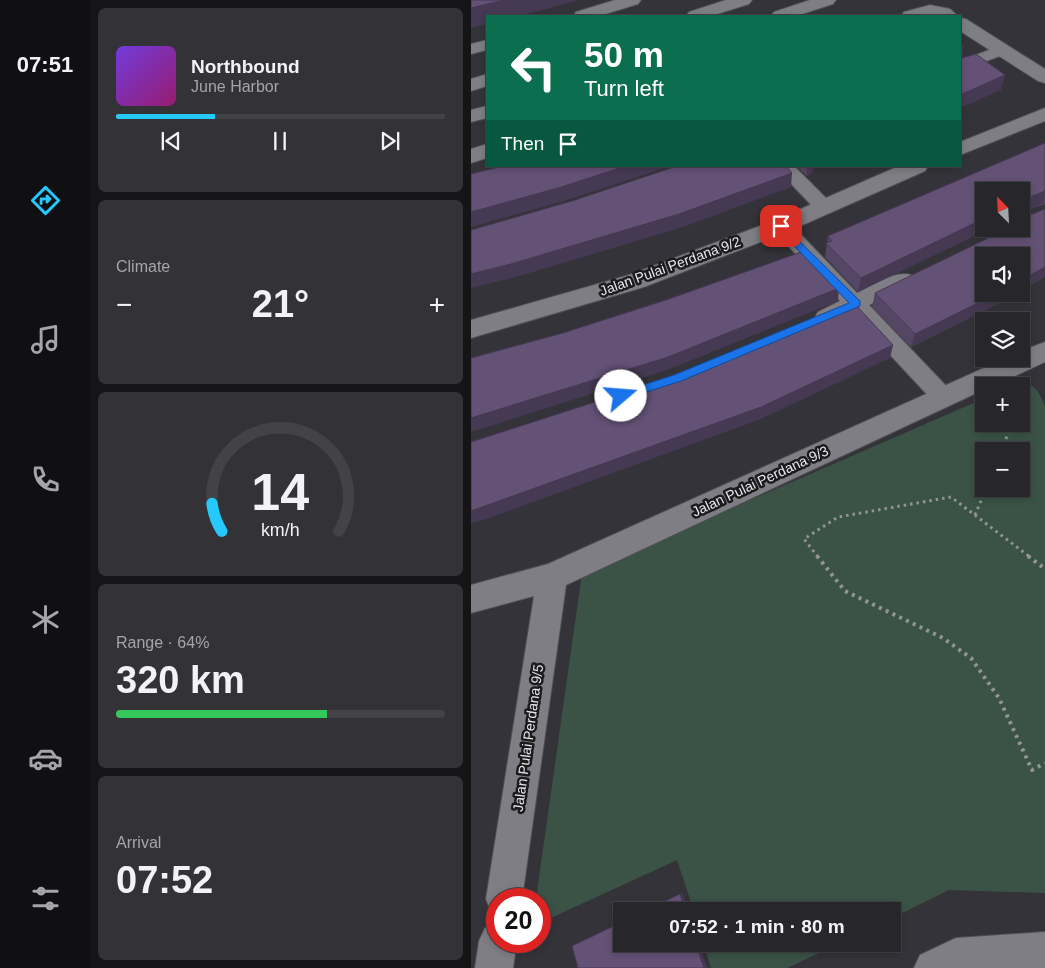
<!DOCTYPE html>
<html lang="en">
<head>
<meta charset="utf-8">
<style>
	:root { --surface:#27262b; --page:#333237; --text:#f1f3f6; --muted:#a4a5a9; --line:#434347; --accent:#25c9fe }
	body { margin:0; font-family:Helvetica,sans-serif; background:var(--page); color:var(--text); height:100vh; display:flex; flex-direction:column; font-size:19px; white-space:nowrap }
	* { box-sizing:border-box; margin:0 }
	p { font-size:16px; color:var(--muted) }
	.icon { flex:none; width:28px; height:28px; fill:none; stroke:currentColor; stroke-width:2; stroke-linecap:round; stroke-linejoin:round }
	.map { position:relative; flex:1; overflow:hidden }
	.details { display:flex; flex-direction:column; gap:8px; padding:8px; background:#151518; width:381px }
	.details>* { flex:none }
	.top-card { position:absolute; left:15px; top:15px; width:475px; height:152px; border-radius:0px; box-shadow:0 2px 8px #0003,0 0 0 1px var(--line); background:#0b6e4f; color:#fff; overflow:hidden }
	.needle { width:32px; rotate:336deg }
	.tools { position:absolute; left:504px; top:182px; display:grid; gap:10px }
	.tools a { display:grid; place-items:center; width:55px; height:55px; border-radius:0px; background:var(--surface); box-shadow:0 2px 8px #0003,0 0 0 1px var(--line); font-size:25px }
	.speed { position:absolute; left:15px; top:888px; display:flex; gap:10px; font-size:25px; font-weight:700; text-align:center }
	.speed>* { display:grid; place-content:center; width:65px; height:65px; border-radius:50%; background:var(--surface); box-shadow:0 2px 8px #0003,0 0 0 1px var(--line); line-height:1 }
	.speed .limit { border:8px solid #d22; background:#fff; color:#111 }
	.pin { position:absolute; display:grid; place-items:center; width:42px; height:42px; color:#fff; margin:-21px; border-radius:10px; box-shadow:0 2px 8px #0006 }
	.me { position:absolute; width:55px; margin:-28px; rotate:72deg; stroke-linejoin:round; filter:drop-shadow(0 0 4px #0008) }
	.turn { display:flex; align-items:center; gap:18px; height:105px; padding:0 15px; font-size:22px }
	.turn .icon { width:65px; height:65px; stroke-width:2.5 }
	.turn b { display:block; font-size:35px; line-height:42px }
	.then { display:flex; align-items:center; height:48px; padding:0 15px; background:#0003; gap:10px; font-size:19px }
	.big { font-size:38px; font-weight:600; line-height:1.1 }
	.details .tile { flex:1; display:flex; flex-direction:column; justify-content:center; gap:8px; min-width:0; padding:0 18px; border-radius:8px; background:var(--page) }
	.details .dial { align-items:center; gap:0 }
	.dial svg { height:130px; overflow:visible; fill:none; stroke:var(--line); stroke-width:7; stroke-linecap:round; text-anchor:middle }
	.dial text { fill:var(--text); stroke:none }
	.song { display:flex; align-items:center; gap:15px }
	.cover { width:60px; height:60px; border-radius:8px; background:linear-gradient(135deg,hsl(260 70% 55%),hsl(320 70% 35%)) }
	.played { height:5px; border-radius:2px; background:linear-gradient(90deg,var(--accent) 30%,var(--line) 30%) }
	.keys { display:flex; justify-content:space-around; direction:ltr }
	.heat { display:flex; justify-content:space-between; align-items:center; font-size:28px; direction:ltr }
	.charge { height:8px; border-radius:4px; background:linear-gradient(90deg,#34c759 64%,var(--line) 0) }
	.trip { position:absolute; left:142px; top:902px; width:288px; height:50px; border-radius:0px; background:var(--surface); box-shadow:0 2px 8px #0003,0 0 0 1px var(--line); font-weight:600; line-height:50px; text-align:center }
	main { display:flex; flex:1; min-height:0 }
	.menu { display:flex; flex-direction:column; width:90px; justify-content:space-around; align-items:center; background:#100f11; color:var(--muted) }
	.menu .icon { width:35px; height:35px }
	.menu .on { color:var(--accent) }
	.menu b { font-size:22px; color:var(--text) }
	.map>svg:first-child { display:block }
	.green { fill:#3a5346; fill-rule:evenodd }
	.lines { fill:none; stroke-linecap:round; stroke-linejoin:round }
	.service-casing { stroke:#505055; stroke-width:2 }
	.minor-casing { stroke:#505055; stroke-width:2 }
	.secondary-casing { stroke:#505055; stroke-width:2 }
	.path-far1 { stroke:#949398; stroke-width:3; stroke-dasharray:2.5 4; stroke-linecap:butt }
	.path { stroke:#949398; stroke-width:4; stroke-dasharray:3 4.5; stroke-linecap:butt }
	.service { fill:#7e7e84; fill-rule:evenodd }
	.minor { fill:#7e7e84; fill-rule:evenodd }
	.secondary { fill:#7e7e84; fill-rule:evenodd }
	.wall { fill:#564665 }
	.shaded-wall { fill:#463953 }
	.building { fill:#645176; stroke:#463953 }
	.route { fill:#1a73e8; stroke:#114b97 }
	.labels { text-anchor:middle; stroke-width:5; stroke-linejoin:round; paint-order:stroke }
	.street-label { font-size:14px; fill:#e8e8eb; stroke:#1b1b1e }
</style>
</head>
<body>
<main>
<nav class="menu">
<b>07:51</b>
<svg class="icon on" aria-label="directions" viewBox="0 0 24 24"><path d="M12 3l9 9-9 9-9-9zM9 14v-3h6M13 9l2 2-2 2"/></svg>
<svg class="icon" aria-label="music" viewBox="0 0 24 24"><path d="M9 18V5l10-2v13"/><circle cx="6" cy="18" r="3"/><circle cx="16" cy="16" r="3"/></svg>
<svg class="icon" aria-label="phone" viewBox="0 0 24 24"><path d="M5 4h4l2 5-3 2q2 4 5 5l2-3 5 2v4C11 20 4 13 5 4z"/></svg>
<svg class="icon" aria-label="climate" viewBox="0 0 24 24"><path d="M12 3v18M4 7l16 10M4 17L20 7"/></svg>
<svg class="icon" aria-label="car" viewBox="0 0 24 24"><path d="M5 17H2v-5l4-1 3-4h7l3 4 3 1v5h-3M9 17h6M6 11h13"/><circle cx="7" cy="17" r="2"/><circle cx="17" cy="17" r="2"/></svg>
<svg class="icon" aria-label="filters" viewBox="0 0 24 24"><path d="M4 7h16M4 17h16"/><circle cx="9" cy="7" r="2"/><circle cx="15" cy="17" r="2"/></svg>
</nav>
<section class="details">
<div class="tile">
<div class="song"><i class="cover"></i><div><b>Northbound</b><p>June Harbor</p></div></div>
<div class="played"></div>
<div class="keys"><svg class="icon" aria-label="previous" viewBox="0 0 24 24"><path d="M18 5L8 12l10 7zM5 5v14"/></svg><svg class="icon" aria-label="pause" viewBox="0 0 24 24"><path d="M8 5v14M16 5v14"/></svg><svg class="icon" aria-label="next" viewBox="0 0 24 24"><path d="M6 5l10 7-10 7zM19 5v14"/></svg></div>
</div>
<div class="tile"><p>Climate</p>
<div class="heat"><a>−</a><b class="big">21°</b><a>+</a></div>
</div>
<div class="tile dial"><svg viewBox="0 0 100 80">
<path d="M14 69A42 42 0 1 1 86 69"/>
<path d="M14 69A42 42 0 0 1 8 52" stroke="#25c9fe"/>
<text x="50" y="56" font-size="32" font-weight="700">14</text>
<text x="50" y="72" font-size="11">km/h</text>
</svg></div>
<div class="tile"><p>Range · 64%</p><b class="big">320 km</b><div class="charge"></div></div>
<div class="tile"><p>Arrival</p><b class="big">07:52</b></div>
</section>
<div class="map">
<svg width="574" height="968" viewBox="0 0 574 968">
	<rect width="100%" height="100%" fill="#343339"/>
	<g class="green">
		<path d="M 549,383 C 565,383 568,393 574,406 L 574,893 L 478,890 L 421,918 L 421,911 L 223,911 L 206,860 L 69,923 L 69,899 L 65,899 L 111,573 L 512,399 L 512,424 L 550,424 L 550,386 L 543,386 ZM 512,451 L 550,451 L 550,489 L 512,489 Z"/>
		<path d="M 233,944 L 367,944 L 316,968 L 240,968 Z"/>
	</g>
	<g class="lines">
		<g class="service-casing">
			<g id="service">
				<path d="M 531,45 L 537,47 L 539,50 L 537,53 L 489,71 L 489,61 Z"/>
				<path d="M 303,166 L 323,166 L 359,202 L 361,206 L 359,210 L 352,212 L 345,210 Z"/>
				<path d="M 310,219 L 317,221 L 386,293 C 401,286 424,270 440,275 L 443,280 L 440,285 L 398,305 L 480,391 L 483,397 L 480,403 L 472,406 L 464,403 L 380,313 L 354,325 L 347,322 L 344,317 L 347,312 L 369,301 L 303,231 L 301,226 L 303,221 Z"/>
			</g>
		</g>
		<g class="minor-casing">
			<g id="minor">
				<path d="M 144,0 L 170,0 L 167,4 L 128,16 L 102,16 L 105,12 Z"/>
				<path d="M 459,5 L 479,9 L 487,16 L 430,16 L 433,12 Z"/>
				<path d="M 489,18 L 495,19 L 574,69 L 574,83 L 567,81 L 489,31 Z"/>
				<path d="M 16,40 L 16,50 L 0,54 L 0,44 Z"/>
				<path d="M 574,108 L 574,121 L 489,155 L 489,142 Z"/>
				<path d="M 16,144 L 16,158 L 0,163 L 0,149 Z"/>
				<path d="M 428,166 L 457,166 L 454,171 L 318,231 L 173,287 L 0,338 L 0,320 L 158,275 L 302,221 Z"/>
				<path d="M 574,342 L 574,362 L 522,386 L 512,386 L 512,390 L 95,585 L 51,899 L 26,899 L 26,914 L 20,912 L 15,899 L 63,596 L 0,613 L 0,585 L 77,564 L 533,359 L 550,359 L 550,351 Z"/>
				<path d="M 26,923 L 26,941 L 46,941 L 42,968 L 4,968 L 8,941 L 14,928 Z"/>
				<path d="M 574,932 L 574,968 L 443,968 L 449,955 L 485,938 Z"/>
			</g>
		</g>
		<g class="secondary-casing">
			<g id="secondary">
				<path d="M 255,0 L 281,0 L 278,4 L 240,16 L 215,16 L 218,12 Z"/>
				<path d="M 339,0 L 365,0 L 362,4 L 325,16 L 300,16 L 303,12 Z"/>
				<path d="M 16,74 L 16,86 L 0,91 L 0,79 Z"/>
				<path d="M 16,106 L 16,118 L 0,122 L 0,110 Z"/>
			</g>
		</g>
		<g class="path-far1">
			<path d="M 530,451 L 541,424"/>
			<path d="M 504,515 L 515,489"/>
			<path d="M 347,557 L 333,539 L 367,517 L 480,497 L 559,557"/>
		</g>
		<g class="path">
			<path d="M 346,556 L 374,591 L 472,638 L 500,658 L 528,698 L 561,770 L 574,763"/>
			<path d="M 557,556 L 574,569"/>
		</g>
		<use href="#service" class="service"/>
		<use href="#minor" class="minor"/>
		<use href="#secondary" class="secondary"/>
	</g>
	<g class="wall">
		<path d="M 574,143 L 574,204 L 553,211 L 553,214 L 556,216 L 574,209 L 574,277 L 550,290 L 512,294 L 544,294 L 526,304 L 440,347 L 401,307 L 404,293 L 550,229 L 550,191 L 512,191 L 512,229 L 517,229 L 387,292 L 354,257 L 357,236 Z"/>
		<path d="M 325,166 L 342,166 L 341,173 L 336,176 Z"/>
	</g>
	<g class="shaded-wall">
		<path d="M 33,0 L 107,0 L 68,11 L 48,16 L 16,16 L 16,24 L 0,28 L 0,8 Z"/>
		<path d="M 534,75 L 530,90 L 489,108 L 489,95 Z"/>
		<path d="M 155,166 L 200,166 L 90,202 L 0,227 L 0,212 Z"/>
		<path d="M 336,166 L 342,166 L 341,173 L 336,176 Z"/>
		<path d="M 321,173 L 320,187 L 209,228 L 45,277 L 0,288 L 0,274 Z"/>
		<path d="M 574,191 L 573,203 L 550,212 L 554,199 Z"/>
		<path d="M 512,219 L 512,229 L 517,229 L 387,292 L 390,278 Z"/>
		<path d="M 574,267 L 574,277 L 550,290 L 550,280 Z"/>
		<path d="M 368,288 L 367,301 L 199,369 L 0,432 L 0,418 Z"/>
		<path d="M 525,294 L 544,294 L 526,304 L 440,347 L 444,334 Z"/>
		<path d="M 422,345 L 419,358 L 290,419 L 16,519 L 0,523 L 0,511 Z"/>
		<path d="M 209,894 L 212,894 L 217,911 L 215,911 Z"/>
		<path d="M 225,944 L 228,944 L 236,968 L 233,968 Z"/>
	</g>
	<g class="building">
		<path d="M 0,0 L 33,0 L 0,8 Z"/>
		<path d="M 489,42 L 492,45 L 491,58 L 505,54 L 534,75 L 489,95 Z"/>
		<path d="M 574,143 L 574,191 L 554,199 L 553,214 L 556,216 L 574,209 L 574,267 L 550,280 L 550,256 L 512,256 L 512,294 L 525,294 L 444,334 L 404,293 L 536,229 L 550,229 L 550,222 L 553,214 L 550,214 L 550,191 L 512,191 L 512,219 L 390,278 L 355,243 L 361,241 L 357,236 Z"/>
		<path d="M 32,166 L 155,166 L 87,188 L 0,212 L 0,174 Z"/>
		<path d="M 206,166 L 315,166 L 321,173 L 208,214 L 40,264 L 0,274 L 0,230 L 101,201 Z"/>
		<path d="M 333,251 L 368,288 L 197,357 L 0,418 L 0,358 L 92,333 L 198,299 Z"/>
		<path d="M 383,303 L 422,345 L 290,407 L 0,511 L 0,442 L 214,373 Z"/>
		<path d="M 209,894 L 215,911 L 173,911 Z"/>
		<path d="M 151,922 L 151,944 L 225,944 L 233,968 L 107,968 L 101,946 Z"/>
	</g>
	<path class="route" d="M 310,223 L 389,301 L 389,306 L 210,381 L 150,400 L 147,399 L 147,393 L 203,375 L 378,303 L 306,228 L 306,224 Z"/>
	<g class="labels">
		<g class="street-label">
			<text transform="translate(199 266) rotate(-20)" y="5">Jalan Pulai Perdana 9/2</text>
			<text transform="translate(289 481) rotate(-25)" y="5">Jalan Pulai Perdana 9/3</text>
			<text transform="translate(57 738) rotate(-82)" y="5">Jalan Pulai Perdana 9/5</text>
		</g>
	</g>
</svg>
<div class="tools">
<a><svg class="needle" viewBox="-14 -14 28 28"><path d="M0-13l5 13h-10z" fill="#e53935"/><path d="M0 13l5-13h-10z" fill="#a4a5a9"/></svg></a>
<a><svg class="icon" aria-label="sound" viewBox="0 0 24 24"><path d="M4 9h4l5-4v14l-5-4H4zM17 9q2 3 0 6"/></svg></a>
<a><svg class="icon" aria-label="layers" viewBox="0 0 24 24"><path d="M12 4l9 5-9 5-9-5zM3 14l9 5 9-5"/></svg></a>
<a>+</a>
<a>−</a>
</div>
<div class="speed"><div class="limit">20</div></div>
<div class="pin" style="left:310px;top:226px;background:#d93025"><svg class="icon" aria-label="arrive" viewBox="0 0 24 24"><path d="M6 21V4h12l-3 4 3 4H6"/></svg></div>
<svg class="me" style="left:150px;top:396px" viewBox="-20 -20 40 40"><circle r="19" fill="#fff"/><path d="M0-13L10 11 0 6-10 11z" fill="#1a73e8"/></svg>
<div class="trip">07:52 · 1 min · 80 m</div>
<div class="top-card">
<div class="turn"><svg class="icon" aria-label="left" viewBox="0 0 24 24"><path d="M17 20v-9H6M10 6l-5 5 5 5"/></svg><div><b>50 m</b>Turn left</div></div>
<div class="then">Then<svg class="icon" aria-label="arrive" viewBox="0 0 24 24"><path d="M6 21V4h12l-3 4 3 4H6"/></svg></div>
</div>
</div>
</main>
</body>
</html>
